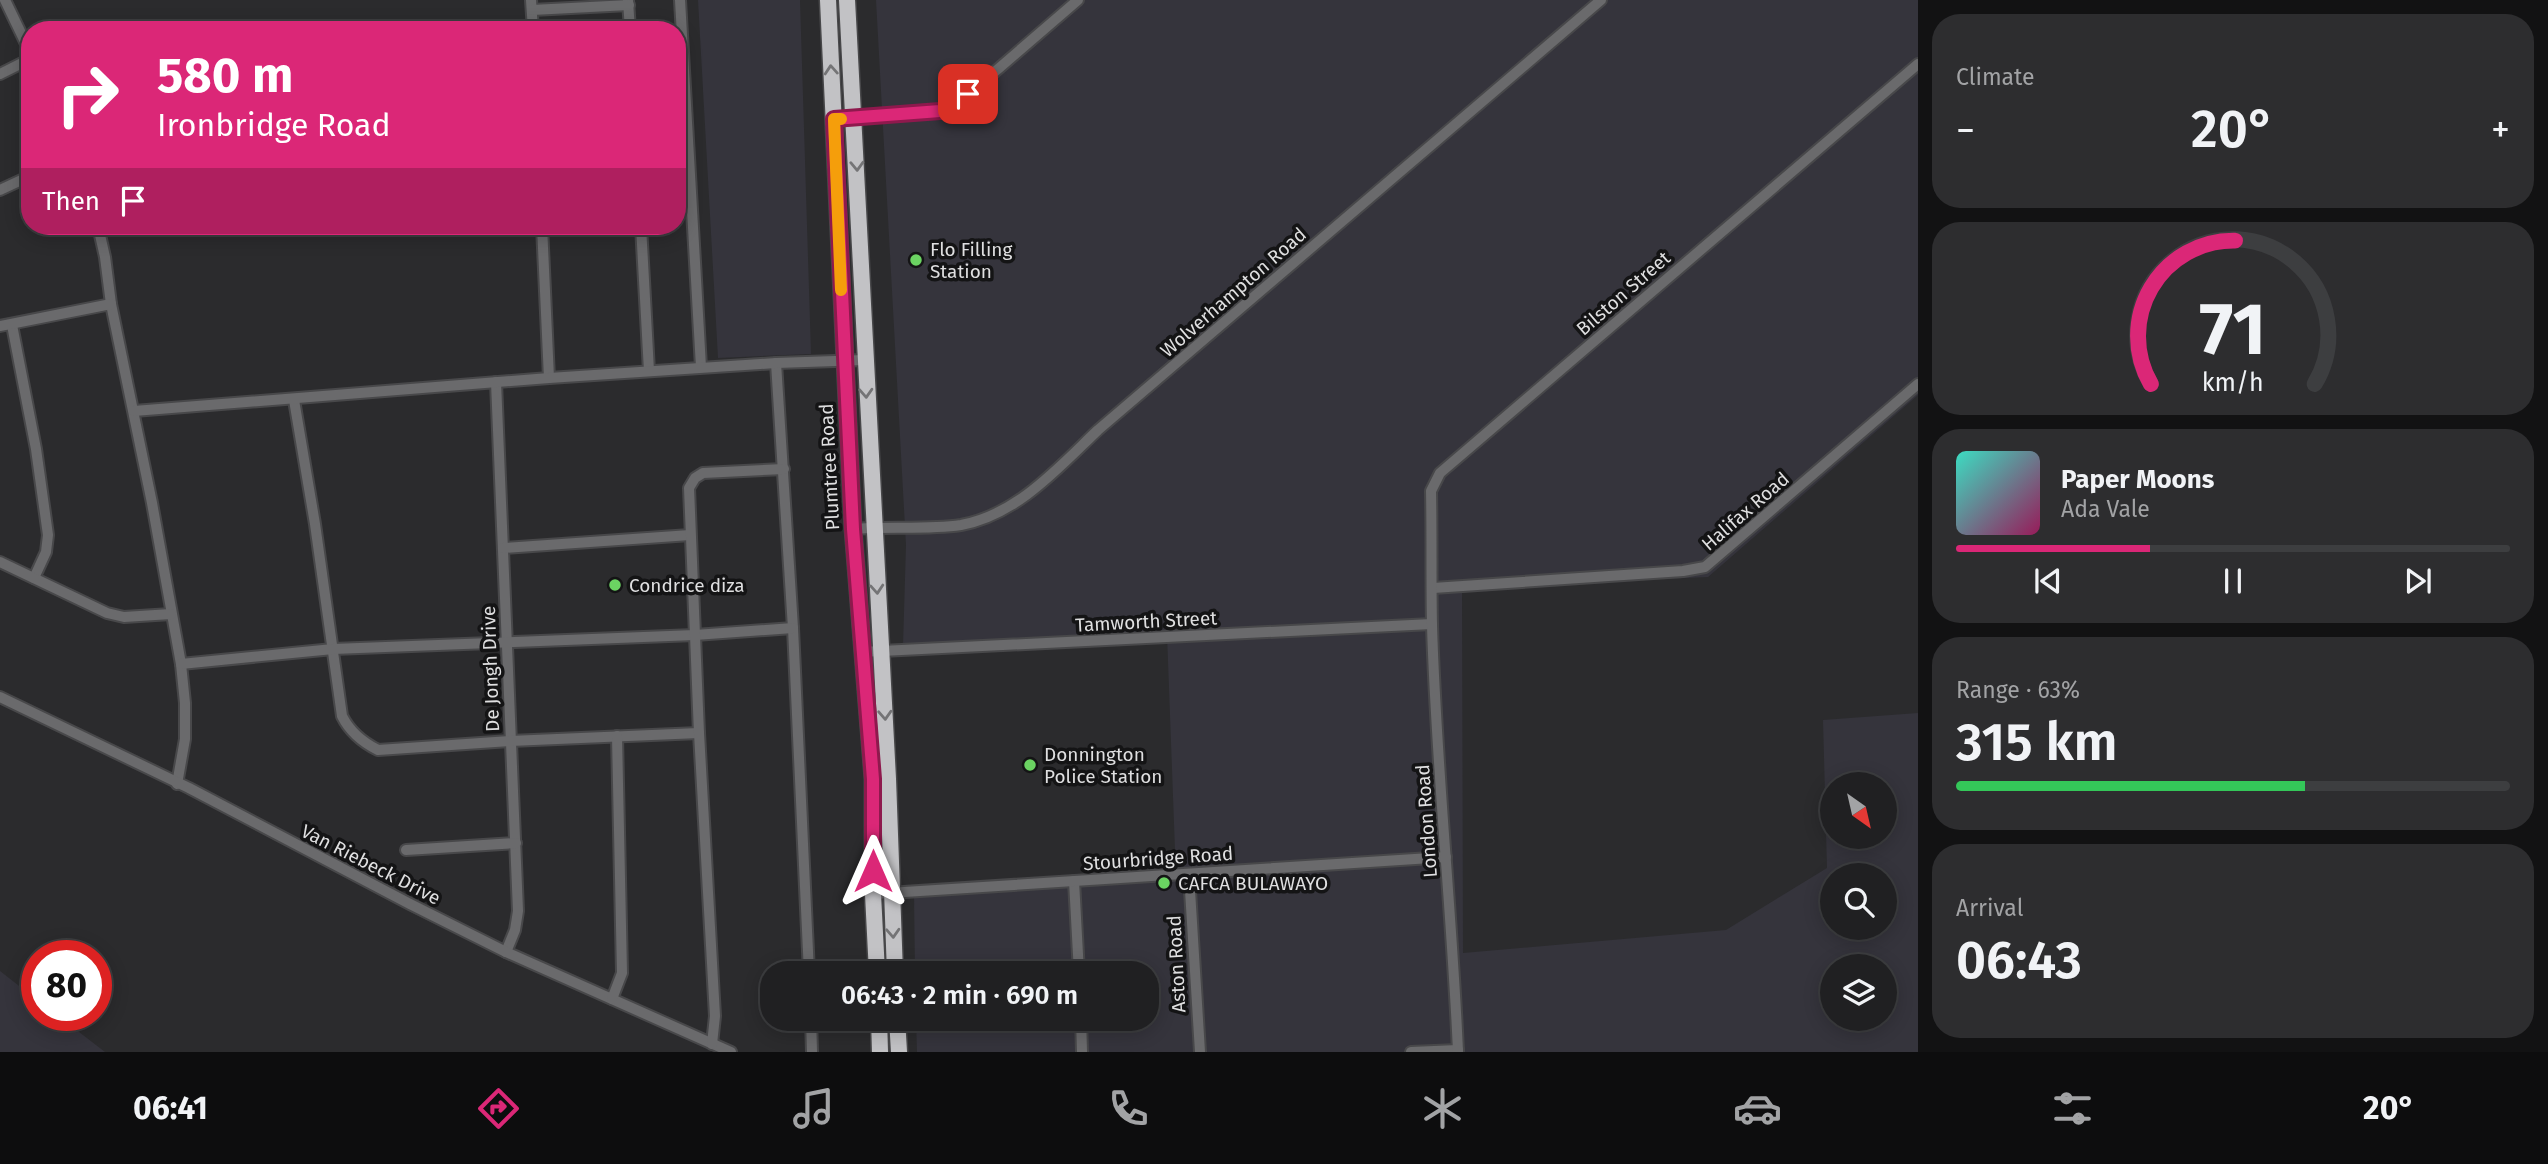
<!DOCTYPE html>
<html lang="en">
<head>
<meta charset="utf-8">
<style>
	:root { --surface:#202022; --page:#2d2d2f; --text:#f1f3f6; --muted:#a2a3a5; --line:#3d3e40; --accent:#db2777 }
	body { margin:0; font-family:"Fira Sans",sans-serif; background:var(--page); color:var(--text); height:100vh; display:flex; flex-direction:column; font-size:26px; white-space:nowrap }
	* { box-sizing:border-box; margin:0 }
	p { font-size:23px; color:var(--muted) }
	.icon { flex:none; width:38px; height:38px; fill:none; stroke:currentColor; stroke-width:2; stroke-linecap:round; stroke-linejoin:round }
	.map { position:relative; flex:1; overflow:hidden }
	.details { display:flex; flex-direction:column; gap:14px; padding:14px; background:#121213; width:630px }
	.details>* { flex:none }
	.guide { position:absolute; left:21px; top:21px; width:665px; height:214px; border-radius:28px; box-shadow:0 4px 18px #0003,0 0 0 2px var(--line); background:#db2777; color:#fff; overflow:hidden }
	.needle { width:46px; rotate:146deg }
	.buttons { position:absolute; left:1820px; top:772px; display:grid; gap:14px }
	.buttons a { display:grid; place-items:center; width:77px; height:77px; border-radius:50%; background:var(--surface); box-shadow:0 4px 18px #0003,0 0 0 2px var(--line); font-size:35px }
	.speed { position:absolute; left:21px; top:940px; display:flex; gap:14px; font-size:35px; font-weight:700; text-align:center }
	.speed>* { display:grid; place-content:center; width:91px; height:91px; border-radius:50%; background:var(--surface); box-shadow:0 4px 18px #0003,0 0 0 2px var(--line); line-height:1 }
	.speed .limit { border:10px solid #d22; background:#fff; color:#111 }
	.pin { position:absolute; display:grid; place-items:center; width:60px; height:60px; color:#fff; margin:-30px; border-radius:14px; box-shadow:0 4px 10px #0006 }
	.me { position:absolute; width:77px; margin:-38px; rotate:0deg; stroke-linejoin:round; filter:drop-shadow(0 0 5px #0008) }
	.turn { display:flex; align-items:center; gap:24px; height:147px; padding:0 21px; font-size:32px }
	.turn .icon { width:91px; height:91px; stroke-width:2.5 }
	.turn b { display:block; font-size:49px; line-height:60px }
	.then { display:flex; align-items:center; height:66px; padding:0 21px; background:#0003; gap:14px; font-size:26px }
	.big { font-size:52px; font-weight:600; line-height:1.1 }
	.details .widget { flex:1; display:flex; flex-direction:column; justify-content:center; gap:10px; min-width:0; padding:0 24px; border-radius:28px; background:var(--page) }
	.details .dial { align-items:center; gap:0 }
	.dial svg { height:182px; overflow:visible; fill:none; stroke:var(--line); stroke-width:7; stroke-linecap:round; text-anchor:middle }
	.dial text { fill:var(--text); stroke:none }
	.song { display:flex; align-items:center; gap:21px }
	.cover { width:84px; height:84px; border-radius:10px; background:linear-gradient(135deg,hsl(170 70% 55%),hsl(330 70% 35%)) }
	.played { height:7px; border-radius:4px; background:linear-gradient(90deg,var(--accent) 35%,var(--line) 35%) }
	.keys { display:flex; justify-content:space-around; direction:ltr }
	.heat { display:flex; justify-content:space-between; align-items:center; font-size:38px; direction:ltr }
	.charge { height:10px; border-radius:5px; background:linear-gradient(90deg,#34c759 63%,var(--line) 0) }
	.trip { position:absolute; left:760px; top:961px; width:399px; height:70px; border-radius:28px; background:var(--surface); box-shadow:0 4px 18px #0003,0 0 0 2px var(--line); font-weight:600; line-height:70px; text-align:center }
	.tabs { display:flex; height:112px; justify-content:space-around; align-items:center; background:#0d0d0e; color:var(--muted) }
	.tabs .icon { width:49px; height:49px }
	.tabs .active { color:var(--accent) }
	.tabs b { font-size:32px; color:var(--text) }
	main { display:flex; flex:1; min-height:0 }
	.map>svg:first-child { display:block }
	.built { fill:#35343c; fill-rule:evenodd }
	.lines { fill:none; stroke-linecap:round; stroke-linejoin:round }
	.minor-casing { stroke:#48484a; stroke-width:14 }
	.highway-casing { stroke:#48484a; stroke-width:19 }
	.minor { stroke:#6a6a6c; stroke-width:10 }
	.highway { stroke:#c2c2c5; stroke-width:16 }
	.oneway { stroke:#747476 }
	.route-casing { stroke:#8e194d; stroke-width:18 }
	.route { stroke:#db2777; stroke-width:12 }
	.slow { stroke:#f59e0b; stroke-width:12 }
	.poi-dot { fill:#6bd362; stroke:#141415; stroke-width:2.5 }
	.labels { text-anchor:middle; stroke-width:7; stroke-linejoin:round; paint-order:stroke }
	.poi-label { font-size:19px; fill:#dfdfe0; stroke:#141415; text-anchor:start }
	.street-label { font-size:19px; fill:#dfdfe0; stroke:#141415 }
</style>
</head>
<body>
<main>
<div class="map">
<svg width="1918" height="1052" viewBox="0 0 1918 1052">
	<rect width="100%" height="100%" fill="#2b2b2d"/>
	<g class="built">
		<path d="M 698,0 L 800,0 L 811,354 L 718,358 Z"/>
		<path d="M 876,0 L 1918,0 L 1918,395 L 1708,577 L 1462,588 L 1463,953 L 1726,930 L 1827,868 L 1823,720 L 1918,713 L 1918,1052 L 917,1052 L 916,1019 L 1146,1018 L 1146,973 L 915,973 L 914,895 L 1176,877 L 1167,634 L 903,646 L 906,545 ZM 1832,784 L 1885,784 L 1885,836 L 1832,836 ZM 1832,875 L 1885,875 L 1885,928 L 1832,928 ZM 1832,966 L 1885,966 L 1885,1018 L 1832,1018 Z"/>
		<path d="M 0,971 L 37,1000 L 37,1015 L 57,1015 L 105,1052 L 0,1052 Z"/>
	</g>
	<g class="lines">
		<g class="minor-casing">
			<g id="minor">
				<path d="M 5,0 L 30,52"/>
				<path d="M 531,0 L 533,30"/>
				<path d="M 680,0 L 701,367"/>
				<path d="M 628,1 L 630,30"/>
				<path d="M 532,10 L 629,5"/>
				<path d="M 0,74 L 30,59"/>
				<path d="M 834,119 L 940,111 L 956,104 L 969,94 L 1078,0"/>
				<path d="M 0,190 L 30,176"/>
				<path d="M 98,226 L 105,257 L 111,304 L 152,503 L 181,664 L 185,703 L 185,739 L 177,784"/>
				<path d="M 542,226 L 549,378"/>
				<path d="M 641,226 L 649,371"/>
				<path d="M 12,325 L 36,449 L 48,535 L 46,552 L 34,578"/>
				<path d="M 0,326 L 111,304"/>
				<path d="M 776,363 L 793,628 L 809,973"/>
				<path d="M 496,382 L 518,911 L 515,930 L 506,952"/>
				<path d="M 294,400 L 315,524 L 342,716 C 350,732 362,742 378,750 L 510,741 L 699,733"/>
				<path d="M 134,411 L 549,378 L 776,363 L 865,360"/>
				<path d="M 853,529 C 888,526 926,530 961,525 C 1017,515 1059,467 1098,430 L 1601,0"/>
				<path d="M 503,548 L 690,535"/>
				<path d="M 0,562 L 107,613 L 124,617 L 171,614"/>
				<path d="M 1433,588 L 1683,571 L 1705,567 L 1918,384"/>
				<path d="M 861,652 L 1432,624"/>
				<path d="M 181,664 L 333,649 L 695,635 L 793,628"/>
				<path d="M 0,697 L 189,788 L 410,904 L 506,952 L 731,1052"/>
				<path d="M 406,850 L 516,843"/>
				<path d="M 1189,874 L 1200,1052"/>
				<path d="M 1074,881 L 1079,973"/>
				<path d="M 873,894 L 1446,857"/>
				<path d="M 612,999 L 622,973 L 617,736"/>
				<path d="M 811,1018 L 812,1052"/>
				<path d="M 1081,1018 L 1082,1052"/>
				<path d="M 712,1044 L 715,1016 L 699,733 L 689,488 L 695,478 L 703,473 L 784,469"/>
				<path d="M 1411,1052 L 1458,1050"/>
				<path d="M 1458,1052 C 1452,910 1436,767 1432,625 C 1431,580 1432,536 1431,491 L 1440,473 L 1918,64"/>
			</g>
		</g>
		<g class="highway-casing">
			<g id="highway">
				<path d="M 828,0 L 853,529 L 873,779 L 873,894 L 877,973"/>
				<path d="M 847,0 L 888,779 L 895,973"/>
				<path d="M 879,1018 L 880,1052"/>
				<path d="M 897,1018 L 899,1052"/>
			</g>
		</g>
		<use href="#minor" class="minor"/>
		<use href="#highway" class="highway"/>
	</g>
	<defs><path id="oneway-chevron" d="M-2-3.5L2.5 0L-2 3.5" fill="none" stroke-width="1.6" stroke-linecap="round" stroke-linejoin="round" transform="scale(1.75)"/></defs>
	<g class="oneway">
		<use href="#oneway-chevron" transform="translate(831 70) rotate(-94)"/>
		<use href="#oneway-chevron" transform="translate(857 166) rotate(88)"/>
		<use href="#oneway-chevron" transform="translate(866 393) rotate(87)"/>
		<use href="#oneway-chevron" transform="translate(877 589) rotate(86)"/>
		<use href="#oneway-chevron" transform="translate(885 715) rotate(87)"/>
		<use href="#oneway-chevron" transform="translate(893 933) rotate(87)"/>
	</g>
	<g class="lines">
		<g class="route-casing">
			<path id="route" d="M 873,871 L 873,779 L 853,529 L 834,119 L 940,111 L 956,104 L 968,94"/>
		</g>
		<use href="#route" class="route"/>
		<path class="slow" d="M 841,119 L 834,119 L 841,290"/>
	</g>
	<g class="poi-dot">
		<circle cx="916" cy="260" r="7"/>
		<circle cx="615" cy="585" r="7"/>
		<circle cx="1030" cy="765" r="7"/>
		<circle cx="1164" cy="883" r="7"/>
	</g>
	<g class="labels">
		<g class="poi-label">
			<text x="930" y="256">Flo Filling<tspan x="930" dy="22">Station</tspan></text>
			<text x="629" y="592">Condrice diza</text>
			<text x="1044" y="761">Donnington<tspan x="1044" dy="22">Police Station</tspan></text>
			<text x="1178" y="890">CAFCA BULAWAYO</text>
		</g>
		<g class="street-label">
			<text transform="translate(1233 292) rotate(-41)" y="7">Wolverhampton Road</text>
			<text transform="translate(1623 293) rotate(-41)" y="7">Bilston Street</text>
			<text transform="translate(829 467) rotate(-93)" y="7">Plumtree Road</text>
			<text transform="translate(1745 511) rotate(-41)" y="7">Halifax Road</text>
			<text transform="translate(1146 621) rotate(-3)" y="7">Tamworth Street</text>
			<text transform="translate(490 669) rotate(-92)" y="7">De Jongh Drive</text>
			<text transform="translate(1426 821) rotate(-94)" y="7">London Road</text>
			<text transform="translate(1158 858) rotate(-4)" y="7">Stourbridge Road</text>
			<text transform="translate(371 864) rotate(27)" y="7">Van Riebeck Drive</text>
			<text transform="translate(1176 964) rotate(-93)" y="7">Aston Road</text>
		</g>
	</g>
</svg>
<div class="buttons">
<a><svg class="needle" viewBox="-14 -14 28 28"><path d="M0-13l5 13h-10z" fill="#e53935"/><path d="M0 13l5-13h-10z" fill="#a2a3a5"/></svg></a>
<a><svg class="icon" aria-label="search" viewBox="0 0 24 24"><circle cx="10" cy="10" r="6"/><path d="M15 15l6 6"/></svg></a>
<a><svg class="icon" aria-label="layers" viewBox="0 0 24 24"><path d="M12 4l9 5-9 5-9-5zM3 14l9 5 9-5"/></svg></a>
</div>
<div class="speed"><div class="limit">80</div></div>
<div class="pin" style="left:968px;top:94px;background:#d93025"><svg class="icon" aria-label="arrive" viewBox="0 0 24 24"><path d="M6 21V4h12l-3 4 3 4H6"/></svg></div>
<svg class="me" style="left:873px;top:871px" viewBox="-20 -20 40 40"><path d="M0-17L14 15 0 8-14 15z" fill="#db2777" stroke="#fff" stroke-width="4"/></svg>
<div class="trip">06:43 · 2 min · 690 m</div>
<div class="guide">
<div class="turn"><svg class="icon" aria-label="right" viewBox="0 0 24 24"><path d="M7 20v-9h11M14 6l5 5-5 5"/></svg><div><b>580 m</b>Ironbridge Road</div></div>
<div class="then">Then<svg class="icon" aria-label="arrive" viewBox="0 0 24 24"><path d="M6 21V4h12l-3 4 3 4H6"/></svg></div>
</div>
</div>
<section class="details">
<div class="widget"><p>Climate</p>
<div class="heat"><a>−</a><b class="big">20°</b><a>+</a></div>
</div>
<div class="widget dial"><svg viewBox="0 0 100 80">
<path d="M14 69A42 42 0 1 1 86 69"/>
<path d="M14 69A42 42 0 0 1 51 6" stroke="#db2777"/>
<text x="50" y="56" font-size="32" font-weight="700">71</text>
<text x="50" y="72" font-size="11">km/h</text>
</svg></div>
<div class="widget">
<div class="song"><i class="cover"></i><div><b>Paper Moons</b><p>Ada Vale</p></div></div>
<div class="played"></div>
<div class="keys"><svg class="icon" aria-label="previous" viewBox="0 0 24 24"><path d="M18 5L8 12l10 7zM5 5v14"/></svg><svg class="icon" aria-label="pause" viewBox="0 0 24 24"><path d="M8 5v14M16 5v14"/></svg><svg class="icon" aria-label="next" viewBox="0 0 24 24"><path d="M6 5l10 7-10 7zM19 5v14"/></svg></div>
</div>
<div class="widget"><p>Range · 63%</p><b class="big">315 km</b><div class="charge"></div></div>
<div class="widget"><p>Arrival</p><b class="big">06:43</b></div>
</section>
</main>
<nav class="tabs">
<b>06:41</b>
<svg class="icon active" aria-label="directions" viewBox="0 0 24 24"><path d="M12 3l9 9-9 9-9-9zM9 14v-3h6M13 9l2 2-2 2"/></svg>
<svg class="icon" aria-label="music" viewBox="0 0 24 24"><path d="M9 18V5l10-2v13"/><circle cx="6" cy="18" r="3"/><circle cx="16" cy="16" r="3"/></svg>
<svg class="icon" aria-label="phone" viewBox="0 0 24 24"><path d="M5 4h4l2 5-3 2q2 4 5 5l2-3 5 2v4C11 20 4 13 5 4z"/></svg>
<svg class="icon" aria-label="climate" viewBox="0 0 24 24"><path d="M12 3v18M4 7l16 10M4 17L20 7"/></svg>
<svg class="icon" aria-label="car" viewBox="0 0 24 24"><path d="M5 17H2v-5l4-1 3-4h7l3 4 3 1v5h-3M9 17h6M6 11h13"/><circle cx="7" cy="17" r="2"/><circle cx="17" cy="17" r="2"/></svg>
<svg class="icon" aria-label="filters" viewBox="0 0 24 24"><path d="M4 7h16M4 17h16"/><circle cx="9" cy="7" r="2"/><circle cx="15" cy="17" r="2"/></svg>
<b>20°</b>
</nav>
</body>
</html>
